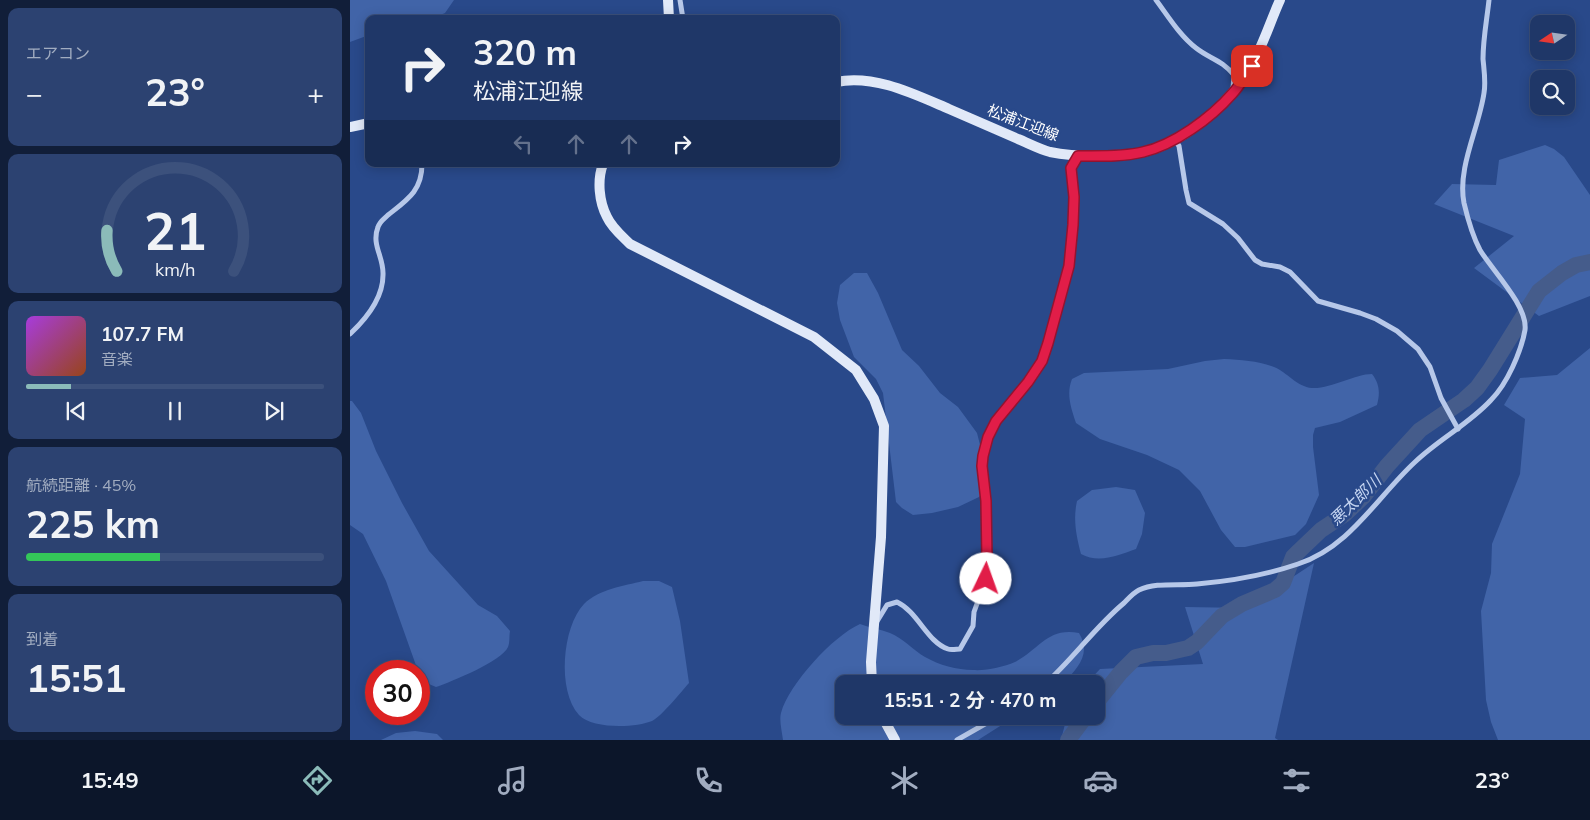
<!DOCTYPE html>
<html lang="ja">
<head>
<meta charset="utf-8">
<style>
	:root { --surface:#1f3768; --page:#2c4271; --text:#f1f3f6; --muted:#a1acc0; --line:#3c517c; --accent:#8bbbb9 }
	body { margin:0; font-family:Mulish,"Noto Sans JP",sans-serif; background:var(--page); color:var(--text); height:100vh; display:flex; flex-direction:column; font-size:19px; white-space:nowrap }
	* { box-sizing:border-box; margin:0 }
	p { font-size:16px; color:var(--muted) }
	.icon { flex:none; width:28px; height:28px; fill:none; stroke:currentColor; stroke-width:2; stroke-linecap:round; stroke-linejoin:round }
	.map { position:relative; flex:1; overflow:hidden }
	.sheet { display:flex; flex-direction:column; gap:8px; padding:8px; background:#111e39; width:350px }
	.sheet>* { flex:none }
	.guide { position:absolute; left:15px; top:15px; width:475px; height:152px; border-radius:10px; box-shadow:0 2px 12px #0003,0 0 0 1px var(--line); background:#1f3768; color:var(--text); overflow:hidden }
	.needle { width:32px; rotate:257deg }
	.controls { position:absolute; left:1180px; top:15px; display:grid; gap:10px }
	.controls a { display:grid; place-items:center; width:45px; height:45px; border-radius:10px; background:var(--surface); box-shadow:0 2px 12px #0003,0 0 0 1px var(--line); font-size:25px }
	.speed { position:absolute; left:15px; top:660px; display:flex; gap:10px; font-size:25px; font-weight:700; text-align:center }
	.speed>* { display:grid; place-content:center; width:65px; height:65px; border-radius:50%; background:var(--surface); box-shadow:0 2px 12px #0003,0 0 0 1px var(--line); line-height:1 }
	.speed .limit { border:8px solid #d22; background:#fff; color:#111 }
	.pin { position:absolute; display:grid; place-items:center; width:42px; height:42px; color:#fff; margin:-21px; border-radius:10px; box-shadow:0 2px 8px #0006 }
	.me { position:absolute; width:55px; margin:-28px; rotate:3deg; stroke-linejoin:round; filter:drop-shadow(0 0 4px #0008) }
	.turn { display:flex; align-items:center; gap:18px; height:105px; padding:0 25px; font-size:22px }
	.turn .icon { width:65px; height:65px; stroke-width:2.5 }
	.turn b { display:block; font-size:35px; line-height:42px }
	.lanes { display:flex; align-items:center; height:48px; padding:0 25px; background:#0003; justify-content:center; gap:25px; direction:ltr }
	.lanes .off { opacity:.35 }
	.big { font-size:38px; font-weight:700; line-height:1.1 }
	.sheet .tile { flex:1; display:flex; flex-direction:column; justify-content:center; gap:8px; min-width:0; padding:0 18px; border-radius:10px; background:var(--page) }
	.sheet .dial { align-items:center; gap:0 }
	.dial svg { height:130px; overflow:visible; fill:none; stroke:var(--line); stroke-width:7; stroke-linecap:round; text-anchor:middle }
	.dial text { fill:var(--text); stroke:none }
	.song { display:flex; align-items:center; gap:15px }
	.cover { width:60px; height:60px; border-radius:8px; background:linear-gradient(135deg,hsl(280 70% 55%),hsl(20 70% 35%)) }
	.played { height:5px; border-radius:2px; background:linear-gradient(90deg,var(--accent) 15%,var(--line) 15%) }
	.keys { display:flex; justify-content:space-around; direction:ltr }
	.heat { display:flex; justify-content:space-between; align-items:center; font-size:28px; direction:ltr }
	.charge { height:8px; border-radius:4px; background:linear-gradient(90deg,#34c759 45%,var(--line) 0) }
	.trip { position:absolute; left:485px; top:675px; width:270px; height:50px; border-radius:10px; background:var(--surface); box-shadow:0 2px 12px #0003,0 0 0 1px var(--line); font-weight:700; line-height:50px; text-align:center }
	.tabs { display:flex; height:80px; justify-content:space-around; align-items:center; background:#0c162a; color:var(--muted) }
	.tabs .icon { width:35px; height:35px }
	.tabs .selected { color:var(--accent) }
	.tabs b { font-size:22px; color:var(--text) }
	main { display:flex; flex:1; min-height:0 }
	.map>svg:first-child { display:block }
	.green { fill:#4164a8 }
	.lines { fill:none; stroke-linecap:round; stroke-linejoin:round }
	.river { stroke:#455c8b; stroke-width:16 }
	.street { stroke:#b7c8e9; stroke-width:5 }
	.secondary { stroke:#e1e9f8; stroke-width:10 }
	.route-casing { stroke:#92132f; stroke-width:12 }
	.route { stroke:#e11d48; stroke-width:9 }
	.labels { text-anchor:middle; stroke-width:5; stroke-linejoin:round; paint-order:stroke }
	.street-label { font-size:15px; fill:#fff; stroke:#29498a }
	.water-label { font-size:16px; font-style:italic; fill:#c3d3f0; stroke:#29498a }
</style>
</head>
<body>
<main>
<section class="sheet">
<div class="tile"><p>エアコン</p>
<div class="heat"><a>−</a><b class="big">23°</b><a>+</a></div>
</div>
<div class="tile dial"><svg viewBox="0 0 100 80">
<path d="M14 69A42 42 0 1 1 86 69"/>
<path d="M14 69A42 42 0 0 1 8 44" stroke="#8bbbb9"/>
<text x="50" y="56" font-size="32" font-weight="700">21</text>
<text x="50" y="72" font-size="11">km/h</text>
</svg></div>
<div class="tile">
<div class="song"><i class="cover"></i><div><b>107.7 FM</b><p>音楽</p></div></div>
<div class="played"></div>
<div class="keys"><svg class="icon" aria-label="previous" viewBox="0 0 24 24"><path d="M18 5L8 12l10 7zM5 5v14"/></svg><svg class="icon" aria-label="pause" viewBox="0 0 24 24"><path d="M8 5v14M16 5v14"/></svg><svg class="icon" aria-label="next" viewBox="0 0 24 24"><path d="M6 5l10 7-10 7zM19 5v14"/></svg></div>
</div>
<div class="tile"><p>航続距離 · 45%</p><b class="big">225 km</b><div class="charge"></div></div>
<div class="tile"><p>到着</p><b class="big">15:51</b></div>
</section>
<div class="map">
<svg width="1240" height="740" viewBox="0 0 1240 740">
	<rect width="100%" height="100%" fill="#29498a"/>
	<g class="green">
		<path d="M 0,0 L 104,0 L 95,13 L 80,19 L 19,19 L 19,35 L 0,42 Z"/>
		<path d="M 1195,145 L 1204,149 L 1214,157 L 1240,195 L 1240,296 L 1189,316 L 1124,268 L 1164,236 L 1084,204 L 1102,184 L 1146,185 L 1149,160 Z"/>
		<path d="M 504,273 L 517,273 L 528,293 L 552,350 L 569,366 L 590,393 L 608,407 L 627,433 L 637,472 L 633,492 L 629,497 L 608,507 L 582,513 L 563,515 L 552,508 L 546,502 L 533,393 L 526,379 L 504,357 L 490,320 L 487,303 L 490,285 Z"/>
		<path d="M 1240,348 L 1240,740 L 1148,740 L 1141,722 L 1136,700 L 1131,611 L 1141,573 L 1142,544 L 1170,474 L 1175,419 L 1154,405 L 1170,378 L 1207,375 Z"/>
		<path d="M 874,359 C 891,360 909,361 924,367 C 937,372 947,387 962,388 C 981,389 1005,374 1022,374 C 1030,384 1030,394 1027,405 L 990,422 L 965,428 L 963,435 L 963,447 L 969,495 L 956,524 L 945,535 L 895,547 L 885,547 L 871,530 L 850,491 L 829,470 L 797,455 L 750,439 L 726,423 C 721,408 716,394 722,379 L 734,373 L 818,369 L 855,361 Z"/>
		<path d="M 0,401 L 2,401 L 11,413 L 26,451 L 52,503 L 79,551 L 128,605 L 147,616 L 160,631 C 159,636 160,643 158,647 C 152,661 101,682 86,687 L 74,682 L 68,671 L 36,581 L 13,534 L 0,525 Z"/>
		<path d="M 766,487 L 785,490 L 795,513 L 792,534 L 786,549 C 769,555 749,564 731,554 C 726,535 723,519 727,501 L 742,490 Z"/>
		<path d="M 964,563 L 925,738 L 928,740 L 711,740 L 717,716 L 746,716 L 746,684 L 736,684 L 750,669 L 853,664 L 835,607 L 896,608 Z"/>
		<path d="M 293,581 L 309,581 L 322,587 L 330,621 L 339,683 C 331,692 311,717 302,721 C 285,728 242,729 229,715 C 207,691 212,627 234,604 C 249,589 274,586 293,581 Z"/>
		<path d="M 510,624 C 520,628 530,629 540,633 C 553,638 563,650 575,657 C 589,665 607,670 623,670 C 636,671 653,667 665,662 C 689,650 697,627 729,633 C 742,655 727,668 713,684 L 494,684 L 494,716 L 666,716 L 628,740 L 433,740 C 432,732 429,720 431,713 C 439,684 483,636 510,624 Z"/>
		<path d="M 65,731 L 87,734 L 93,740 L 31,740 L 46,733 Z"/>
	</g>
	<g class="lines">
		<g class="river">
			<path d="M 746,703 L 771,672 L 786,657 L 803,653 L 816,653 L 838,648 L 847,642 L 872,616 L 892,604 L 925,590 L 933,583 L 943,557 L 949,551 L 971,530 L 995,514 L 1013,497 L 1037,466 L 1070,430 L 1114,400 L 1127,388 L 1140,370 L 1189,291 L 1212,273 L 1226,265 L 1240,262"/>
			<path d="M 718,740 L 736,716"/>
		</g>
		<g class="street">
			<path d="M 330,0 L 333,19"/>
			<path d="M 806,0 C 818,16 830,36 846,48 C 860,59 872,60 884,75 L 883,89"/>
			<path d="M 825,140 L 829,146 L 836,190 L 839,203 L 873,224 L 888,238 L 905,260 L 912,264 L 930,267 L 940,272 L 968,301 L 1010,313 L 1026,319 L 1047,331 L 1068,349 L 1080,367 L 1091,398 L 1108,429"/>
			<path d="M 0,334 C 16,319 33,298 33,275 C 34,257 21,245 28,227 C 30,221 34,219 38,215 C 57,200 72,191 72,164"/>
			<path d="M 526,623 L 537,605 L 547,602 C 568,612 577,642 598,649 C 601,650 607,649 610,649 L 623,626 L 624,612 L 636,579 L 637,558 L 636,501 L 632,467 L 633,456 L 638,437 L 646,421 L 678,382 L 692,361 L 698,343 L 719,266 L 723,225 L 724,197 L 721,168 L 728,156"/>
			<path d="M 695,684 C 723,659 745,627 774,603 C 778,599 783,593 789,590 C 806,582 828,586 847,584 C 881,581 916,575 948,564 C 1000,547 1027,497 1065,462 C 1089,439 1119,424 1141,400 C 1157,384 1171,352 1175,330 C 1178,306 1142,270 1130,250 C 1122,235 1118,220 1114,203 C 1107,168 1129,128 1134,93 C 1136,82 1134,70 1133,59 C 1133,39 1137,19 1139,0"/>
			<path d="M 607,740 L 649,716"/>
		</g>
		<g class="secondary">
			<path d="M 318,0 L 319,19"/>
			<path d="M 486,82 C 524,74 564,94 599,109 C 622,119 645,129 668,139 C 678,143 689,149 700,152 C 724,157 770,158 794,152 C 836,141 880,104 901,66 C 913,46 920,22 930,0"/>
			<path d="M 0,127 L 19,123"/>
			<path d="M 253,164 C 247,180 249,202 257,217 C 262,228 272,236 280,244 L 464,337 L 506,370 L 524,399 L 534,426 L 531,537 L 521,662 L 522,684"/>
			<path d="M 532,716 L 545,740"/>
		</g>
	</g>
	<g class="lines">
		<g class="route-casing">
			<path id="route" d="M 636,579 L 637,558 L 636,501 L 632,466 L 633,456 L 638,437 L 646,421 L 678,382 L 692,361 L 698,343 L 719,266 L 723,225 L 724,197 L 721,168 L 728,156 C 749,156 772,157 793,152 C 824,145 861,118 882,94 C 890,86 895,75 902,66"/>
		</g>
		<use href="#route" class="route"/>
	</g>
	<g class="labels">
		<g class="street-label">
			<text transform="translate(673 123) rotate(21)" y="5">松浦江迎線</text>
		</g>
		<g class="water-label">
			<text transform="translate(1005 500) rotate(-44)" y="6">悪太郎川</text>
		</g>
	</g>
</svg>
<div class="controls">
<a><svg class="needle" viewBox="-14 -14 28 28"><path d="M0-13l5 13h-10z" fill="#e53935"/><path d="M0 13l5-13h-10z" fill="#a1acc0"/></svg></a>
<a><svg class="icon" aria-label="search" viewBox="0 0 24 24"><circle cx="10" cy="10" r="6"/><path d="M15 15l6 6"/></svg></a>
</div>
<div class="speed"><div class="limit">30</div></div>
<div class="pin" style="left:902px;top:66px;background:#d93025"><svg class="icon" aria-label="arrive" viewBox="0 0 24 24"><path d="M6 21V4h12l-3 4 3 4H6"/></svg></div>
<svg class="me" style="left:636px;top:579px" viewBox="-20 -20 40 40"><circle r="19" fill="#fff"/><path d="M0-13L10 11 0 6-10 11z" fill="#e11d48"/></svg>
<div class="trip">15:51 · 2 分 · 470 m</div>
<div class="guide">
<div class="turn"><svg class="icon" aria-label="right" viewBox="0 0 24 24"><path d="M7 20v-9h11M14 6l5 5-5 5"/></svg><div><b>320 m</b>松浦江迎線</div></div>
<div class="lanes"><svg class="icon off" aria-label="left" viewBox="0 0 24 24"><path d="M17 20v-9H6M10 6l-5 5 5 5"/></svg><svg class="icon off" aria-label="ahead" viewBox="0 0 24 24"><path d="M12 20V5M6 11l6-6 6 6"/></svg><svg class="icon off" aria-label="ahead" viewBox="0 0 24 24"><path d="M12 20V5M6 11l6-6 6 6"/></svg><svg class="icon" aria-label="right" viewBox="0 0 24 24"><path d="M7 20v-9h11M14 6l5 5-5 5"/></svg></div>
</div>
</div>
</main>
<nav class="tabs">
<b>15:49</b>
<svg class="icon selected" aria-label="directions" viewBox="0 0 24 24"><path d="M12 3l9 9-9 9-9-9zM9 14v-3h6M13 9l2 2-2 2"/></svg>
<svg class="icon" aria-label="music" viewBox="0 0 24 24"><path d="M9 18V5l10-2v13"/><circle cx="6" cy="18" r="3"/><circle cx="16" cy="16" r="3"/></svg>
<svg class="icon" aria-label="phone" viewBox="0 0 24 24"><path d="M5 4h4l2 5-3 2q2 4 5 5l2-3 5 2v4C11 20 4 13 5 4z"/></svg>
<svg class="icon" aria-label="climate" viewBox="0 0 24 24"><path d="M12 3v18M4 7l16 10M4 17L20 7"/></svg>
<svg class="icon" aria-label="car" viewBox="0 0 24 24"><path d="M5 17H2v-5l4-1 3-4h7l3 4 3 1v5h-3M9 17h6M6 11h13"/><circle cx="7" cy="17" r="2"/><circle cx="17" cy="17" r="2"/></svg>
<svg class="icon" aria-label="filters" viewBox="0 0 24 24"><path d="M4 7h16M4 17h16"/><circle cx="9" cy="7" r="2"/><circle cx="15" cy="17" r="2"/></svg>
<b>23°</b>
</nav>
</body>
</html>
